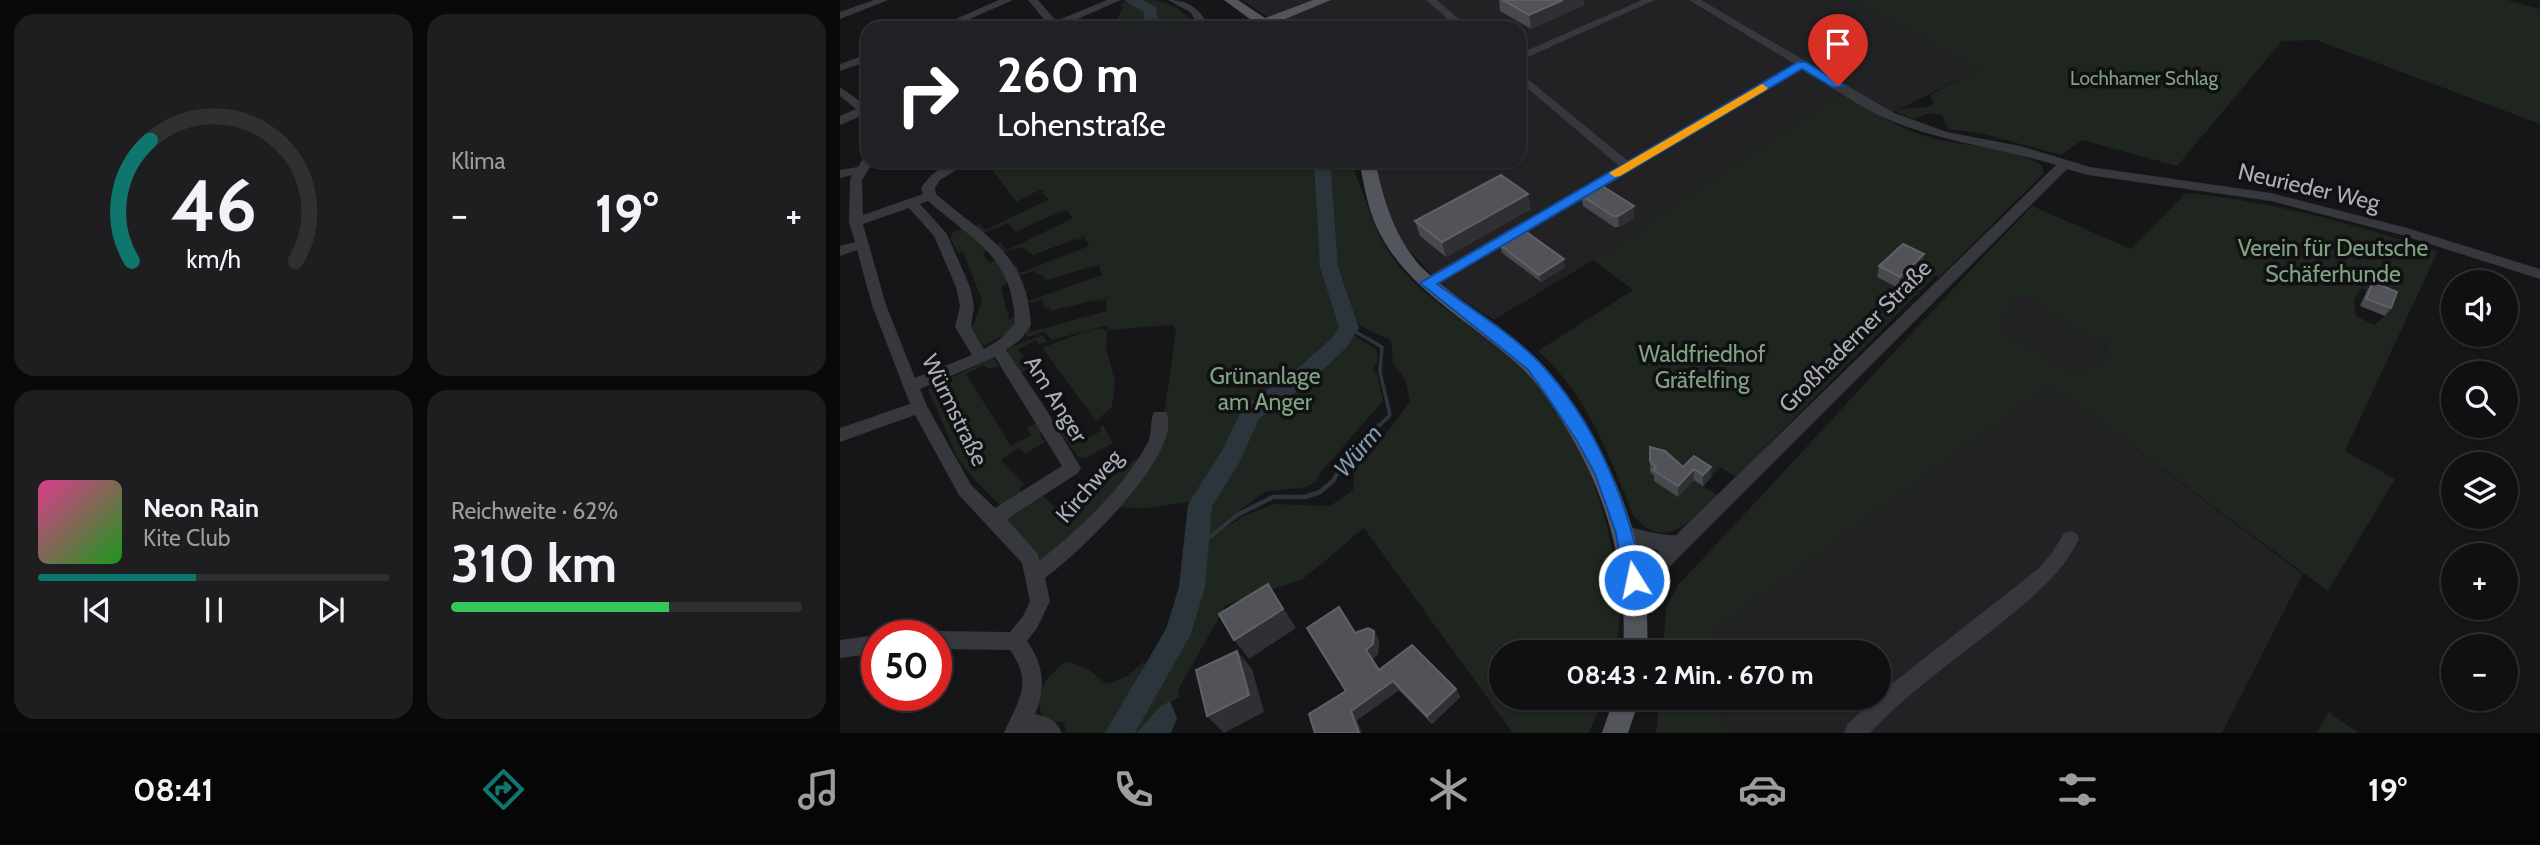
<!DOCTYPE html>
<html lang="de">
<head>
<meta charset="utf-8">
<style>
	:root { --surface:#101012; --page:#1e1e20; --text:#f1f3f6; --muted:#9c9d9f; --line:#303032; --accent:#0f766e }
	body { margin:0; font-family:Cabin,sans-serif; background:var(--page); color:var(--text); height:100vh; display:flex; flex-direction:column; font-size:26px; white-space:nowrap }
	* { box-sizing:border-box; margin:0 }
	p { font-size:23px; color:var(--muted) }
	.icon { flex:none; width:38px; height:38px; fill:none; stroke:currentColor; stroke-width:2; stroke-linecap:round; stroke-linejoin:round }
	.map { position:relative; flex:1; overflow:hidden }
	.side { display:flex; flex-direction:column; gap:14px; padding:14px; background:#09090a; width:840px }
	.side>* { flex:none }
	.guide { position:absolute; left:21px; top:21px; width:665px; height:147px; border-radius:21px; box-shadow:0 2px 5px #0004,0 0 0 2px var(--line); background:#202124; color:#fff; overflow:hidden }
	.controls { position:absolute; left:1601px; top:270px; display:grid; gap:14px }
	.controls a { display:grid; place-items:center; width:77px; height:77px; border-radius:50%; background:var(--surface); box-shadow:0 2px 5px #0004,0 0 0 2px var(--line); font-size:35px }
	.speed { position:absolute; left:21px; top:620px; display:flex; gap:14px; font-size:35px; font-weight:700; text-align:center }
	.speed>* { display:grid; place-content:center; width:91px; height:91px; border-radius:50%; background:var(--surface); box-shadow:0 2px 5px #0004,0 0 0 2px var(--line); line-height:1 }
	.speed .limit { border:10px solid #d22; background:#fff; color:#111 }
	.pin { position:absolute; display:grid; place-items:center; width:60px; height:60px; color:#fff; margin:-72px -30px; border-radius:50% 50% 50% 0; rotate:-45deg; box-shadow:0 0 7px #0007 }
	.pin .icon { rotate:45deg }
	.me { position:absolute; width:77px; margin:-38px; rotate:350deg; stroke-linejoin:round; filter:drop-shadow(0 0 5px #0008) }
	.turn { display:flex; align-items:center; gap:24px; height:147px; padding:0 21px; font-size:32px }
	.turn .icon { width:91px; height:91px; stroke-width:2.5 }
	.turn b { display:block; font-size:49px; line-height:60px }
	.big { font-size:52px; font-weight:800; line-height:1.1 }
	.side .tile { flex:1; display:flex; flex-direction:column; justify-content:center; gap:10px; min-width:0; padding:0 24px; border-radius:21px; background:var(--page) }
	.side .dial { align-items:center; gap:0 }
	.dial svg { height:182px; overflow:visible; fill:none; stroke:var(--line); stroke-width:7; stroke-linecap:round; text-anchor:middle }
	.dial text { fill:var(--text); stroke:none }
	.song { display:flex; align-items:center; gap:21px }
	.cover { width:84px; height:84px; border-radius:10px; background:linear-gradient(135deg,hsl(330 70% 55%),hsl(120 70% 35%)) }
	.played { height:7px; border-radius:4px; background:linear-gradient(90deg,var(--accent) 45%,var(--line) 45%) }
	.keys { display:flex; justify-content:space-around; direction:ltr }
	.heat { display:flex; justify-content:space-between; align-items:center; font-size:38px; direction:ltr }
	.charge { height:10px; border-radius:5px; background:linear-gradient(90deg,#34c759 62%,var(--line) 0) }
	.side .tiles { flex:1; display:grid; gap:14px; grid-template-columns:repeat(2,1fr) }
	.trip { position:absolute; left:649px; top:640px; width:402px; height:70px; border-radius:35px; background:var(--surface); box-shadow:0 2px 5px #0004,0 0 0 2px var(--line); font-weight:800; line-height:70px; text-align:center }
	.dock { display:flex; height:112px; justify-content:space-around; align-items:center; background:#060607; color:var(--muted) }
	.dock .icon { width:49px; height:49px }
	.dock .active { color:var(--accent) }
	.dock b { font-size:32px; color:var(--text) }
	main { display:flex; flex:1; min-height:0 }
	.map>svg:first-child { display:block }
	.built { fill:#222225 }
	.green { fill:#1e261f; fill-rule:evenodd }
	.water { fill:#2c353c }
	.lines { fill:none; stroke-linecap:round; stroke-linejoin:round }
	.stream-far1 { stroke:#2c353c; stroke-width:3.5 }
	.stream { stroke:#2c353c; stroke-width:4.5 }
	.river { fill:#2c353c; fill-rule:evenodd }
	.minor { fill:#37383d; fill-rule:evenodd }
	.major { fill:#53555c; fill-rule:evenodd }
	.wall { fill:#47494d }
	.shaded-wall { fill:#2f3033 }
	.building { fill:#525359; stroke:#5f6168; stroke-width:2 }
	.route { fill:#1a73e8; stroke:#114b97; stroke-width:2 }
	.slow { fill:#f59e0b }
	.labels { text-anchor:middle; stroke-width:7; stroke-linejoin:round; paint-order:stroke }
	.far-park-label { font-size:19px; fill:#7fa381; stroke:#111113 }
	.street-label { font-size:23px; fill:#a8adb8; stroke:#111113 }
	.park-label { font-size:23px; fill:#7fa381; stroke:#111113 }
	.water-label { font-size:24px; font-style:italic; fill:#7f9bb3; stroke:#111113 }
</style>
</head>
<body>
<main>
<section class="side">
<div class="tiles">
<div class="tile dial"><svg viewBox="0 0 100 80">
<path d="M14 69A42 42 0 1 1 86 69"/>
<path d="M14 69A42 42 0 0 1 22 16" stroke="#0f766e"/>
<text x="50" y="56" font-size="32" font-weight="700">46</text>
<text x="50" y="72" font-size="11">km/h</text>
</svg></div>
<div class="tile"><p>Klima</p>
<div class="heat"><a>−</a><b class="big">19°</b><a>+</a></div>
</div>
<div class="tile">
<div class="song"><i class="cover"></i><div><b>Neon Rain</b><p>Kite Club</p></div></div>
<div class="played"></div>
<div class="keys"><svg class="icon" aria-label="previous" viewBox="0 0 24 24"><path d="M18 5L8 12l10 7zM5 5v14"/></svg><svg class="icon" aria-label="pause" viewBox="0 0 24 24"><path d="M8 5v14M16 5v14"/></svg><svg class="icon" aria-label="next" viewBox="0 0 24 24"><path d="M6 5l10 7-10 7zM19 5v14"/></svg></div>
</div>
<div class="tile"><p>Reichweite · 62%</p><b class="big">310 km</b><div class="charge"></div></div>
</div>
</section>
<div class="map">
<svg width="1700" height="733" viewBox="0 0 1700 733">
	<rect width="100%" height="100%" fill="#161618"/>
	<g class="built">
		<path d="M 402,0 L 1006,0 L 1138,69 L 1042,118 L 1000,94 L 753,260 L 654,320 L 606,289 L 566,247 L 548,212 L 534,161 L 679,161 L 679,28 L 444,28 Z"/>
		<path d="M 1178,297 L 1196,297 L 1230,327 L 1246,335 L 1257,336 L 1265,342 L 1268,356 L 1259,366 L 1237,371 L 1219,367 L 1197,348 L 1166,336 L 1164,315 Z"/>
		<path d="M 1210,386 L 1463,574 L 1382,733 L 889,733 L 871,698 L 1040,698 L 1040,653 L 873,653 L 876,630 Z"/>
	</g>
	<g class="green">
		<path d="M 287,0 C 329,0 329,0 360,28 L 270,28 L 282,11 L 281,4 Z"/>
		<path d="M 1006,0 L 1667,0 L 1700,9 L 1700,124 L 1476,40 L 1442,41 L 1337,166 L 1242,140 L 1221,155 L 1144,134 L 1108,129 L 1102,115 L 1090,113 L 1073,119 L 1055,111 C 1069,106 1081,111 1094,104 L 1090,95 L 1138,69 Z"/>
		<path d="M 1000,94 C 1031,111 1057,128 1092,138 C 1128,147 1170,146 1203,166 L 1203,174 L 1099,277 L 1096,275 L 896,477 L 880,467 L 863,486 L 879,496 C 852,520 824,554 793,515 C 770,457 747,394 698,351 L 793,290 L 753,260 Z"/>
		<path d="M 156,161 L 512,161 C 514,173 520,185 524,196 C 545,264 573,285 628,325 C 648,339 670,353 687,371 C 744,434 776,526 779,610 C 780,624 777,639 776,653 L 662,653 L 662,698 L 764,698 L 749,733 L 673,733 L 524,528 L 463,579 L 386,605 L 338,690 L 340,697 L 320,707 L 296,733 L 282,733 L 351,624 L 363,585 L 361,553 L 373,536 L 402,517 L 434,504 L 490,506 L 513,490 L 515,463 C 538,444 554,425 570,401 L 565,379 L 553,364 L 551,340 C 508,322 518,324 503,284 L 489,285 L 500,327 L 536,349 L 538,359 L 533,370 L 537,375 L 543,401 L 486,466 L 475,482 L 467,487 L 424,492 L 362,539 L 359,537 L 368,503 L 356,501 L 307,508 L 270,507 L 212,557 L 201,559 L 165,517 L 201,494 L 222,514 L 306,452 L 324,416 L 336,330 L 332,325 L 267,330 L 268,325 L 212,340 L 205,332 L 186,337 L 185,322 L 206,314 L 190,320 L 190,332 L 267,311 L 266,300 L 250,303 L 272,296 L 210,311 L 209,307 L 204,308 L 203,300 L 183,304 L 181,293 L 201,285 L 186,290 L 188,301 L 262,275 L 259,265 L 243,269 L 262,263 L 205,281 L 204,275 L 197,275 L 195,271 L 177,276 L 172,266 L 191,258 L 176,264 L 180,273 L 249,246 L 245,238 L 231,242 L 252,233 L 193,255 L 182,247 L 163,252 L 156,245 L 172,236 L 160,242 L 167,250 L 233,218 L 227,211 L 211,217 L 229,207 L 176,232 L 168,223 L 143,233 L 135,226 L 152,217 L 139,224 L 146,230 L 209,199 L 202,193 L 191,197 L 204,191 L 202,189 L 176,202 L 148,164 Z"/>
		<path d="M 1346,193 C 1432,201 1516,225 1598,251 L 1505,451 L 1555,479 L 1488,591 L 1210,386 L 876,630 L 873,653 L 823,653 L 826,607 L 839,584 C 957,459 1072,330 1192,206 L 1291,249 ZM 1521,289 L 1536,289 L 1555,297 L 1545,316 L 1534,325 L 1516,316 L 1514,300 ZM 1178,297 L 1196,297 C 1209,310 1227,329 1245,335 C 1253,337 1257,336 1265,342 L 1268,356 L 1259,366 L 1237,371 L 1219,366 L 1197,348 L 1166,336 L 1164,315 Z"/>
		<path d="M 124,228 L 148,249 L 143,255 L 150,263 L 156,259 L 168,281 L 161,287 L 169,320 L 175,317 L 176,328 L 144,346 L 131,327 L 134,324 L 142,300 L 123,252 L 119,254 L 110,238 L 114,231 Z"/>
		<path d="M 262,328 L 267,331 L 266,348 L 275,381 L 272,407 L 256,421 L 202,348 L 244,332 Z"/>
		<path d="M 203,335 L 208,342 L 199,344 L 196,340 L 178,349 L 190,367 L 180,375 L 166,353 L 169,348 Z"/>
		<path d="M 149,359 L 154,359 L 159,366 L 148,369 L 144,365 L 126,374 L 171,446 L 191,435 L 187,428 L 197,423 L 204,432 L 200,434 L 202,440 L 207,441 L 185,454 L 179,448 L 161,460 L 185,485 L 179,489 L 183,494 L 162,507 L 132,477 L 117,457 L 88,389 Z"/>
		<path d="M 228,421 L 243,441 L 261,431 L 260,427 L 263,425 L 273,443 L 248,457 L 239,458 L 215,425 Z"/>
		<path d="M 226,661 L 248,669 L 266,684 L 288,676 L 303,662 L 311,674 L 275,733 L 226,733 L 224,722 L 209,722 C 186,700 207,676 226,661 Z"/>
		<path d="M 820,698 L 871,698 L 889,733 L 816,733 Z"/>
		<path d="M 1488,712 L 1519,733 L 1477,733 Z"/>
	</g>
	<path class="water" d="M 330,701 L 337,718 L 331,733 L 296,733 L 320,707 Z"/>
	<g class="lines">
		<path class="stream-far1" d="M 509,328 L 542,347 L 540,372 L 550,415 L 538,427"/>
		<path class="stream" d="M 356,548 L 397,515 L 433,497 L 465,497 L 480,492 L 493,481 L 506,458 L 539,425"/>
		<g class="river">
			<path d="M 284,0 L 302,0 L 316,7 L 319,28 L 305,28 L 304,12 Z"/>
			<path d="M 474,161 L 490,161 L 498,267 L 519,328 L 506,348 L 471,381 L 419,419 L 399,463 L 372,506 L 365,587 L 351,634 L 295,733 L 265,733 L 326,629 L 339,587 L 348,504 L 382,451 L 403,407 L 457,369 L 492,338 L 499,327 L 480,267 Z"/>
		</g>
		<g class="minor">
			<path d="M 34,0 L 48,0 L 0,19 L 0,12 Z"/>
			<path d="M 159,0 L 173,0 L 109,28 L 95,28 Z"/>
			<path d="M 188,0 L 198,0 L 216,21 L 267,0 L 281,0 L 226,24 L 228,28 L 203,28 L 208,24 Z"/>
			<path d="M 328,0 C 351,0 359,10 371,28 L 361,28 L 350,12 Z"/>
			<path d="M 586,0 L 597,0 L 629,28 L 618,28 Z"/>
			<path d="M 802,0 L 815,0 L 679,61 L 679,54 Z"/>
			<path d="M 849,0 L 861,0 L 1054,113 L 1107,132 L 1180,146 L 1250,167 L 1431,193 L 1567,228 L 1700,269 L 1700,279 L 1558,234 L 1431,201 L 1248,175 L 1227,169 L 831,565 L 803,600 L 796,603 L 789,600 L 786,594 L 819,551 L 779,539 L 776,533 L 779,527 C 789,524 817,537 836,535 L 1216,165 C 1160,148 1101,142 1047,119 C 1018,107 990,85 963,69 L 592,286 L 582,286 L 580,283 L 582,280 L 779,166 L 679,81 L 679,72 L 788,161 L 955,64 Z"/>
			<path d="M 28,54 L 28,61 L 0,71 L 0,64 Z"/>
			<path d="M 0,87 L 25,105 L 28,104 L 28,113 L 0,125 L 0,116 L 16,109 L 0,96 Z"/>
			<path d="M 28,156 L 28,161 L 34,161 L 22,180 L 23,215 L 83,194 L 81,188 C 93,170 109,161 131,161 L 100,180 L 95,188 L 96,194 C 144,236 187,252 191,325 L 181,339 L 166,350 L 204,406 L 241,468 L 238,473 L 167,519 L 197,553 L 200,560 C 237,532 285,486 307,444 C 313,434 309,422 314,412 L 326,412 C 346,452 236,556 205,578 L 210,601 L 197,628 L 187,641 C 204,665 206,688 195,714 C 207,716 217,721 222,733 L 164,733 C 178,700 194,684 170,650 L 96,649 L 96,635 L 88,635 L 96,631 L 170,632 L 183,616 L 190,601 L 182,563 L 119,495 L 75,415 L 0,442 L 0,428 L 70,404 L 32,305 L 17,250 L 0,256 L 0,246 L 15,242 L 9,222 L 10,180 L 12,175 L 0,178 L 0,170 L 18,167 L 24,157 ZM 88,201 C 133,241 173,255 175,324 L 159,340 L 144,349 L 131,327 L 134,306 L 130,287 L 107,234 L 80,204 ZM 69,208 L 94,236 L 116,287 L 120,306 L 115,327 L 132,355 L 75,378 L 46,305 L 23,224 ZM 155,357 L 222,466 L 155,508 L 131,485 L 87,406 L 80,389 Z"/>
			<path d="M 1230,531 L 1236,533 L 1239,539 C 1223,572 1199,591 1171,615 C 1124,654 1072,688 1030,733 L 1004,733 L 1007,725 L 1035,698 L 1040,698 L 1040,694 L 1044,690 L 1199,568 L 1212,553 L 1224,533 Z"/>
			<path d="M 37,635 L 37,653 L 0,658 L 0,640 L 37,635 L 39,635 Z"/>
		</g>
		<g class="major">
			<path d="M 384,0 L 398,0 L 425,18 L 473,0 L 491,0 L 433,24 L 437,28 L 422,28 Z"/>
			<path d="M 519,161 L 535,161 C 544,201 553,233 580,266 C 617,301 663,326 700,362 C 716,378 729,398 741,417 C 787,490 811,567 807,653 L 783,653 C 788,570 768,496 725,426 C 713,406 700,386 684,370 C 634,322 568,293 537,228 C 527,207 524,183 519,161 Z"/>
			<path d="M 774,698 L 800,698 L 788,733 L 762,733 Z"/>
		</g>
	</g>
	<g class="wall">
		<path d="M 659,0 L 744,0 L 744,5 L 691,29 L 660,11 Z"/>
		<path d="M 741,195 L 794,206 L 794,218 L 779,227 L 774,227 L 743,206 Z"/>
		<path d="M 691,209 L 606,257 L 580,236 L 575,221 Z"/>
		<path d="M 660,245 L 725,267 L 701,282 L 662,253 Z"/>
		<path d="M 1084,254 L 1081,266 L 1058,288 L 1037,277 L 1039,266 Z"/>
		<path d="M 1533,282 L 1551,308 L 1545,316 L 1520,306 L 1527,290 Z"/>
		<path d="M 810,461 L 843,467 L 871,467 L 871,477 L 863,486 L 854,480 L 838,497 L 814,481 L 814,476 L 810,472 Z"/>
		<path d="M 534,631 L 539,641 L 538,654 L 532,659 L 539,670 L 616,689 L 620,697 L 592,724 L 559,690 L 517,720 L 475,733 L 506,691 L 515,633 Z"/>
	</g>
	<g class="shaded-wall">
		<path d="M 723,0 L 744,0 L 744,5 L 691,29 L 689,15 Z"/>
		<path d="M 688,194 L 691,209 L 606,257 L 602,242 Z"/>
		<path d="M 794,206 L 794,218 L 779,227 L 778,216 Z"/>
		<path d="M 1084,254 L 1081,266 L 1058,288 L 1060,277 Z"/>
		<path d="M 724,259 L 725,267 L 701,282 L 699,275 Z"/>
		<path d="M 871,467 L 871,477 L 863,486 L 863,475 Z"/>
		<path d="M 854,469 L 854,480 L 838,497 L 838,486 Z"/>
		<path d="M 428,584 L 456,628 L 409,659 L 394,640 Z"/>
		<path d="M 534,631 L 539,641 L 538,654 L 531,659 L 526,650 Z"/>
		<path d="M 397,651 L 412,669 L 424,712 L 384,733 L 367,716 Z"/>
		<path d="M 553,681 L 559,690 L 517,720 L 522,733 L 519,733 L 511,711 Z"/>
		<path d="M 616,689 L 620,697 L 592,724 L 587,716 Z"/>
	</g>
	<g class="building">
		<path d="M 663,0 L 723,0 L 689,15 Z"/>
		<path d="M 661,175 L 688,194 L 602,242 L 575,221 Z"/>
		<path d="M 759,184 L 794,206 L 778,216 L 773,216 L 741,195 Z"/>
		<path d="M 685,231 L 724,259 L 699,275 L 660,245 Z"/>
		<path d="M 1063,244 L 1084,254 L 1060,277 L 1039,266 Z"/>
		<path d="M 1533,282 L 1557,292 L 1551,308 L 1526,299 Z"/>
		<path d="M 810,447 L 825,451 L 843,467 L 854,456 L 871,467 L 863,475 L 854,469 L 838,486 L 813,470 L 816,468 L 810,461 Z"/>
		<path d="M 428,584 L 443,609 L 394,640 L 379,614 Z"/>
		<path d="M 499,607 L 515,633 L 528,628 L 534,631 L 533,644 L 526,650 L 539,670 L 572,645 L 616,689 L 587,716 L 553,681 L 511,711 L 519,733 L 475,733 L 469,714 L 506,691 L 467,628 Z"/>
		<path d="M 397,651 L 409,695 L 367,716 L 356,670 Z"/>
	</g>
	<path class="route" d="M 958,62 L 966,62 L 1004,86 L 994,88 L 962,69 L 597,284 C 631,309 670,332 699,362 C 755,421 788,501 803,580 L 800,586 L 794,589 L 787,586 L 784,580 L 776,533 L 755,474 L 737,441 L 707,396 L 688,370 L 670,355 L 580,283 Z"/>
	<path class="slow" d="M 922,84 L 928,88 L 926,90 L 780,176 L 775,177 L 769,173 Z"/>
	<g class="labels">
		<g class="far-park-label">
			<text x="1304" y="85">Lochhamer Schlag</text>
		</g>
		<g class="street-label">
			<text transform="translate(1469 187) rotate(13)" y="8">Neurieder Weg</text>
			<text transform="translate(1015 336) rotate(-45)" y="8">Großhaderner Straße</text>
			<text transform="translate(216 399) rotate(58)" y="8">Am Anger</text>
			<text transform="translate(115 410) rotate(64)" y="8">Würmstraße</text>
			<text transform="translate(249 486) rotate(-49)" y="8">Kirchweg</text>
		</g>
		<g class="park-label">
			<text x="1493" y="256">Verein für Deutsche<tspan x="1493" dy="26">Schäferhunde</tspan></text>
			<text x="862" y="362">Waldfriedhof<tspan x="862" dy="26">Gräfelfing</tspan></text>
			<text x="425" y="384">Grünanlage<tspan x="425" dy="26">am Anger</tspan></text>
		</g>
		<g class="water-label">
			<text transform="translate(518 451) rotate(-50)" y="8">Würm</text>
		</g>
	</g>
</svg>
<div class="controls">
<a><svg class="icon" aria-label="sound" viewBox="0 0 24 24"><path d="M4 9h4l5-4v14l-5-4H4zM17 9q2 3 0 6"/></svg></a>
<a><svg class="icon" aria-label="search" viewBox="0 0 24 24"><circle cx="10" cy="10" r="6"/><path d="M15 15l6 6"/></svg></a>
<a><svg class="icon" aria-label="layers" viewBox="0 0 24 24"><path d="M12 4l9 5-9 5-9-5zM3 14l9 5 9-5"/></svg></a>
<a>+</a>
<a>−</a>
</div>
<div class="speed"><div class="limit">50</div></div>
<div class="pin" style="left:998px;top:86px;background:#d93025"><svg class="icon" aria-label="arrive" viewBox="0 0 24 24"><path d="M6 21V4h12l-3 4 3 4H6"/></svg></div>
<svg class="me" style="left:794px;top:580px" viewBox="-20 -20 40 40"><circle r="17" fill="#1a73e8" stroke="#fff" stroke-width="3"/><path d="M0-11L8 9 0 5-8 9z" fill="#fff"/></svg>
<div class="trip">08:43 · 2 Min. · 670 m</div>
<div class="guide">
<div class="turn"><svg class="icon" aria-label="right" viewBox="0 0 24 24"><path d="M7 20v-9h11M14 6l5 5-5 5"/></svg><div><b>260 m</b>Lohenstraße</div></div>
</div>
</div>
</main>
<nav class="dock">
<b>08:41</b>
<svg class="icon active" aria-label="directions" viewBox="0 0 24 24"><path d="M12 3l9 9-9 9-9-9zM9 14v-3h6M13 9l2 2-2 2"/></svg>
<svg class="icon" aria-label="music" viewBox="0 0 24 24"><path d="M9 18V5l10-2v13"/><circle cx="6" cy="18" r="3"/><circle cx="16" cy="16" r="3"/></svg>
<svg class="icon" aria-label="phone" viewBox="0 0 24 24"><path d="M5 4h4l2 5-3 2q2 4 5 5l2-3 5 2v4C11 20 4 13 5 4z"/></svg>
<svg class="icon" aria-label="climate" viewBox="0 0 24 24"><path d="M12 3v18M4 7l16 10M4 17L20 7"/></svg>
<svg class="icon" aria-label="car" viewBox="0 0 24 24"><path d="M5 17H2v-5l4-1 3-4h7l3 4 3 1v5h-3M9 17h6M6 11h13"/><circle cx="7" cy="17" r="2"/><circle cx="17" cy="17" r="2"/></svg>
<svg class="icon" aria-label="filters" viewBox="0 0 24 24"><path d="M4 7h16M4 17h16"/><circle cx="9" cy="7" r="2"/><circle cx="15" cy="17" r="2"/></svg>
<b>19°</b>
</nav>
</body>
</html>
